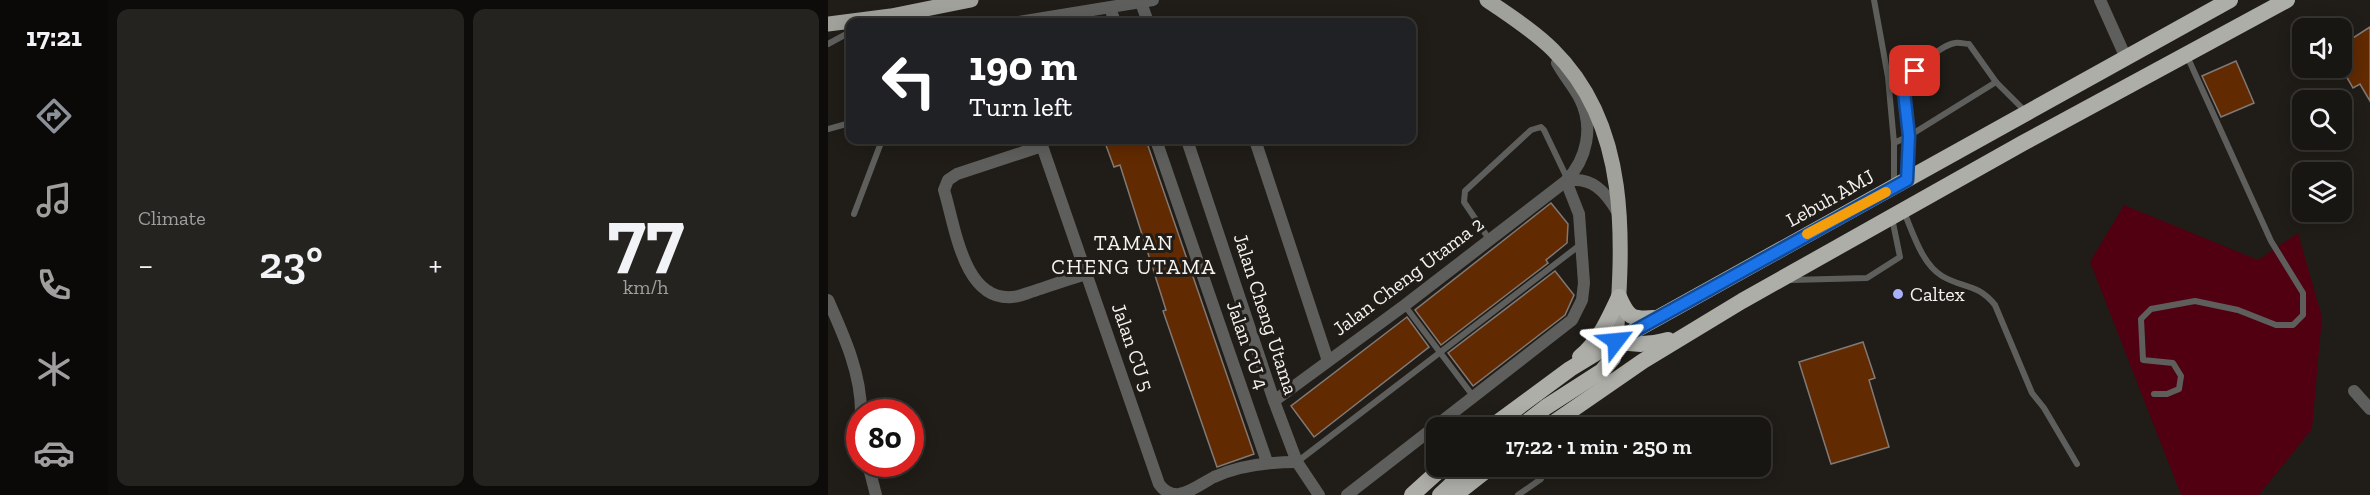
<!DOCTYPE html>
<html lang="en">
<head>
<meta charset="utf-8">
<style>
	:root { --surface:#181612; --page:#252320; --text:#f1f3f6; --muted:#9f9f9f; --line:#363532; --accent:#8c9099 }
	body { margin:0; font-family:"Zilla Slab",serif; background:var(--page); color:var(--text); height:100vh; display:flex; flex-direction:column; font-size:22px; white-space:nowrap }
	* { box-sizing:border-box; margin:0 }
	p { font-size:20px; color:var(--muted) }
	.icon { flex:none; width:33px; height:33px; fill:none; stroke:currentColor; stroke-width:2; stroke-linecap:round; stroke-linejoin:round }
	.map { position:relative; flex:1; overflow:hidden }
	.side { display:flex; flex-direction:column; gap:9px; padding:9px; background:#0d0c0a; width:720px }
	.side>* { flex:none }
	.banner { position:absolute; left:18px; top:18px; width:570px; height:126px; border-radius:12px; box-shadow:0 3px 15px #0003,0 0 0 2px var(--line); background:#202124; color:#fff; overflow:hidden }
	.tools { position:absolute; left:1464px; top:18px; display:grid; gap:12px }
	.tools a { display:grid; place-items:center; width:60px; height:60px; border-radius:12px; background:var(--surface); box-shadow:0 3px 15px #0003,0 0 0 2px var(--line); font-size:30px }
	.speed { position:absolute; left:18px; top:399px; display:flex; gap:12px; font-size:30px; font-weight:700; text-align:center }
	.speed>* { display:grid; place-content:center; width:78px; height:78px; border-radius:50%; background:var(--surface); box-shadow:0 3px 15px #0003,0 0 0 2px var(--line); line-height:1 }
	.speed .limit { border:9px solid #d22; background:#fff; color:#111 }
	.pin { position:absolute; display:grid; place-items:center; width:51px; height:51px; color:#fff; margin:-26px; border-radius:12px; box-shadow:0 3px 9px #0006 }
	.me { position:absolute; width:66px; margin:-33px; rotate:61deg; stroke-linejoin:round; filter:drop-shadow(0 0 4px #0008) }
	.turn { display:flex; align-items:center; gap:21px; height:126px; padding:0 24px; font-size:27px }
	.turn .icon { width:78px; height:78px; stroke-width:2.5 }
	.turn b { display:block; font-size:42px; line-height:51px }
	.big { font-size:45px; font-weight:600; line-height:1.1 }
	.side .widget { flex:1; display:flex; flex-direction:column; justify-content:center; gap:9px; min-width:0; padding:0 21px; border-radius:12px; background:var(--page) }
	.side .dial { align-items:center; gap:0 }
	.dial b { font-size:78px; line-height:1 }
	.heat { display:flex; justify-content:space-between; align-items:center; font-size:33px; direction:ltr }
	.side .tiles { flex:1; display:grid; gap:9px; grid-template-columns:repeat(2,1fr) }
	.trip { position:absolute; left:598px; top:417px; width:345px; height:60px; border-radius:12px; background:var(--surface); box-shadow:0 3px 15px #0003,0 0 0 2px var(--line); font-weight:600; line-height:60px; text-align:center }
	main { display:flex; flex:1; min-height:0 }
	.tab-bar { display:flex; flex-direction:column; width:108px; justify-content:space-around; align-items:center; background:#0a0907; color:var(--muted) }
	.tab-bar .icon { width:42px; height:42px }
	.tab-bar .selected { color:var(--accent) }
	.tab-bar b { font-size:27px; color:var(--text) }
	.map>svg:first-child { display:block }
	.green { fill:#510012 }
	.building { fill:#612a00; stroke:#807975; stroke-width:1.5 }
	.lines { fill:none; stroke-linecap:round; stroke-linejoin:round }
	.service { stroke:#5e5f5c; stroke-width:6 }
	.minor { stroke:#5e5f5c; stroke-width:12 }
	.primary { stroke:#a0a19b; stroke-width:15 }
	.trunk { stroke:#adaea8; stroke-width:16 }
	.route-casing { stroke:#114b97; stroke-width:15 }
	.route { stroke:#1a73e8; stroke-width:10 }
	.slow { stroke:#f59e0b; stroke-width:10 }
	.poi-dot { fill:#a9b0fc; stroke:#201d18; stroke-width:2 }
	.labels { text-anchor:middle; stroke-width:6; stroke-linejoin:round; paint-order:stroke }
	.street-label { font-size:20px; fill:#f5f3f0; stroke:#201d18 }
	.poi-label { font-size:20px; fill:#f5f3f0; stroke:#201d18; text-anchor:start }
	.neighbourhood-label { font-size:21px; letter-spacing:1.5px; fill:#f5f3f0; stroke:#201d18 }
</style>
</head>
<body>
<main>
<nav class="tab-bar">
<b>17:21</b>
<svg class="icon selected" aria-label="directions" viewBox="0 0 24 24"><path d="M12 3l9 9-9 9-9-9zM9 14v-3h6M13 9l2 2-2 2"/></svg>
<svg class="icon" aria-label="music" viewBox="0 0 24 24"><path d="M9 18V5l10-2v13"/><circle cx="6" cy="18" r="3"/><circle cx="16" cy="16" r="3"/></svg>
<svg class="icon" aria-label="phone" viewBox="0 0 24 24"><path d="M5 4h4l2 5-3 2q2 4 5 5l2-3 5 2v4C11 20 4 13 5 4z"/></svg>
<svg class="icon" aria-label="climate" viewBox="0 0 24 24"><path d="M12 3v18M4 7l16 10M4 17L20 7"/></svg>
<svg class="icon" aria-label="car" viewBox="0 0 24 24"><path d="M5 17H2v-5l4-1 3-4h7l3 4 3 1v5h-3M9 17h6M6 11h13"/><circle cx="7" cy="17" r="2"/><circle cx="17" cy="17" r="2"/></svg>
</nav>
<section class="side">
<div class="tiles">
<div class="widget"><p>Climate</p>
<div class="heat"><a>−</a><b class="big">23°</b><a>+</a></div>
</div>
<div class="widget dial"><b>77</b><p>km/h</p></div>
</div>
</section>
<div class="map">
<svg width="1542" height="495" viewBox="0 0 1542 495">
	<rect width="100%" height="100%" fill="#201d18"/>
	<path class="green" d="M 1296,205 L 1430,260 L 1470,233 L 1494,317 L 1484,429 L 1431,495 L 1353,495 L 1262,262 Z"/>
	<g class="building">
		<path d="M 1542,27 L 1542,101 L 1532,84 L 1525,88 L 1514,69 L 1514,45 Z"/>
		<path d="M 1408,61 L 1426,103 L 1393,117 L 1374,76 Z"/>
		<path d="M 276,140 L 318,140 L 426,454 L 389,467 L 335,311 L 338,310 L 292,165 L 286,167 Z"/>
		<path d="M 723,203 L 740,224 L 739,243 L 718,260 L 720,263 L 613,345 L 587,310 Z"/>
		<path d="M 727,271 L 746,295 L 737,315 L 645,386 L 620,353 Z"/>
		<path d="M 579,317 L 601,347 L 486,437 L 463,406 Z"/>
		<path d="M 1035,342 L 1047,378 L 1041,380 L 1061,447 L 1003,464 L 971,362 Z"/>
	</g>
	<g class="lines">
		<g class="service">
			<path d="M 1046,0 L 1060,77 L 1066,143 L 1081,136 C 1079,121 1074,103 1077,89 C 1080,74 1111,46 1127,43 C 1131,42 1137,44 1141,44 L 1168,82"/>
			<path d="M 0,44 L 22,32"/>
			<path d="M 0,129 L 22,123"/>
			<path d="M 1079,176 L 1081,136 L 1168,82 L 1198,112"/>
			<path d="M 1066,184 L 1066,143"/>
			<path d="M 1076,212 C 1085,233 1094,264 1114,276 C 1136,289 1149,283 1167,305 L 1204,393 L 1216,408 L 1249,464"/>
			<path d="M 26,214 L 54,140"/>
			<path d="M 661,239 L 636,202 L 637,191 L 703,130 L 713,127 L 716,130 L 739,178"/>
			<path d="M 963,280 L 1039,278 L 1072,257 L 1064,218"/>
			<path d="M 577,306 L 645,396"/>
			<path d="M 1326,394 L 1339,394 L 1351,389 L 1353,376 L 1345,363 L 1315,360 L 1313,319 L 1323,309 L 1367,301 L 1410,310 L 1448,325 L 1465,325 L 1475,315 L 1475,293 L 1443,241 L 1359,56"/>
			<path d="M 469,462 L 752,245"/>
			<path d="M 690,495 L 713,479 L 711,466"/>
		</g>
		<g class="minor">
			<path d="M 312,0 L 320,22"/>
			<path d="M 1272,0 L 1298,58"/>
			<path d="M 282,8 L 287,22"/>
			<path d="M 191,22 L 325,0"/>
			<path d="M 212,140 L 331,484 C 336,491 342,495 351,494 C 364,492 374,483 386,477 C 412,465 440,462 469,462"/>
			<path d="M 328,140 L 439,462"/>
			<path d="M 359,140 L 446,401 L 469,462 L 491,495"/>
			<path d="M 427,140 L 500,361"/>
			<path d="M 214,146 L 129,174 L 120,180 L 116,190 C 127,225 135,301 184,297 C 191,297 199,293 206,291 C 224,285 241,279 259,274"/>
			<path d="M 738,181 C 764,176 778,192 790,213"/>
			<path d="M 0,300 C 16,336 33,373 33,412"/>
			<path d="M 1526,391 L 1542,409"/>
			<path d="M 446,401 L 577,305 L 738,181 C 759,159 766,127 752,99 C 746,87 736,76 729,63"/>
			<path d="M 40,464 L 48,495"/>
			<path d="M 519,495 L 744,320 L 754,300 L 756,283 L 751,214 L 738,181"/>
		</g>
		<g class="primary">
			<path d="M 659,0 C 682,16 706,31 725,50 C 803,127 795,240 788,341"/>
			<path d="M 0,24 L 63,16 L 143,0"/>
		</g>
		<g class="trunk">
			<path d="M 791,297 C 800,317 803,320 826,318"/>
			<path d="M 788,341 C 807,345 821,345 840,340"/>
			<path d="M 752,357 C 771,342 781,318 791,297"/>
			<path d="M 662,428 L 742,369 L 788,341 L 1402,0"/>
			<path d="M 691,428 L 718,407 L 774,371 L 785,358 L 788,341"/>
			<path d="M 718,428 L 815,361 L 914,301 L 1195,143 L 1459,0"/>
			<path d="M 584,495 L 616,466"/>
			<path d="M 612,495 L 643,466"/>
			<path d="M 627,495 L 664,466"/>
		</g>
	</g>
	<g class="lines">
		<g class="route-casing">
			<path id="route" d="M 788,341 L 1079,180 L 1081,136 L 1076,92 L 1079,81 L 1087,71"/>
		</g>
		<use href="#route" class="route"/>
		<path class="slow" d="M 979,234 L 1058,192"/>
	</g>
	<circle class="poi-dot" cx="1070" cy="294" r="6"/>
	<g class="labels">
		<g class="street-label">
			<text transform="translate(1002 198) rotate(-29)" y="7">Lebuh AMJ</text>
			<text transform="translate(580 276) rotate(-37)" y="7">Jalan Cheng Utama 2</text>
			<text transform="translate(438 314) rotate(72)" y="7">Jalan Cheng Utama</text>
			<text transform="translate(420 345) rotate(71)" y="7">Jalan CU 4</text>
			<text transform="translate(305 347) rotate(71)" y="7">Jalan CU 5</text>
		</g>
		<g class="poi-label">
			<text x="1082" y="301">Caltex</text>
		</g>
		<g class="neighbourhood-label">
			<text x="306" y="250">TAMAN<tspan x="306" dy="24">CHENG UTAMA</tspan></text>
		</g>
	</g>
</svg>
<div class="tools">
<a><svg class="icon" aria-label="sound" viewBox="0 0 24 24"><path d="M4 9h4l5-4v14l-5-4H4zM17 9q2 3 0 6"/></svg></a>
<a><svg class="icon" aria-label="search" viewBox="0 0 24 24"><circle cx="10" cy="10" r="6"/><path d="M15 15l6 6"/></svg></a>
<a><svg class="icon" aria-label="layers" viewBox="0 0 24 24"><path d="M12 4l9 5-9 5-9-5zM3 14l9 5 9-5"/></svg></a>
</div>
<div class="speed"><div class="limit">80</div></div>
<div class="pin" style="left:1087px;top:71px;background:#d93025"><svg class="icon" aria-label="arrive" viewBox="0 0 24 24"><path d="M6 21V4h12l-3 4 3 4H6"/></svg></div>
<svg class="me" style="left:788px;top:341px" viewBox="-20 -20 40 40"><path d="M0-17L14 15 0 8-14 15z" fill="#1a73e8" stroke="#fff" stroke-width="4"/></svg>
<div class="trip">17:22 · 1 min · 250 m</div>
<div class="banner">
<div class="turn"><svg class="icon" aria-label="left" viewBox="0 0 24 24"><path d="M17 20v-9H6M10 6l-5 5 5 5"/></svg><div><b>190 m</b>Turn left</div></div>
</div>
</div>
</main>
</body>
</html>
